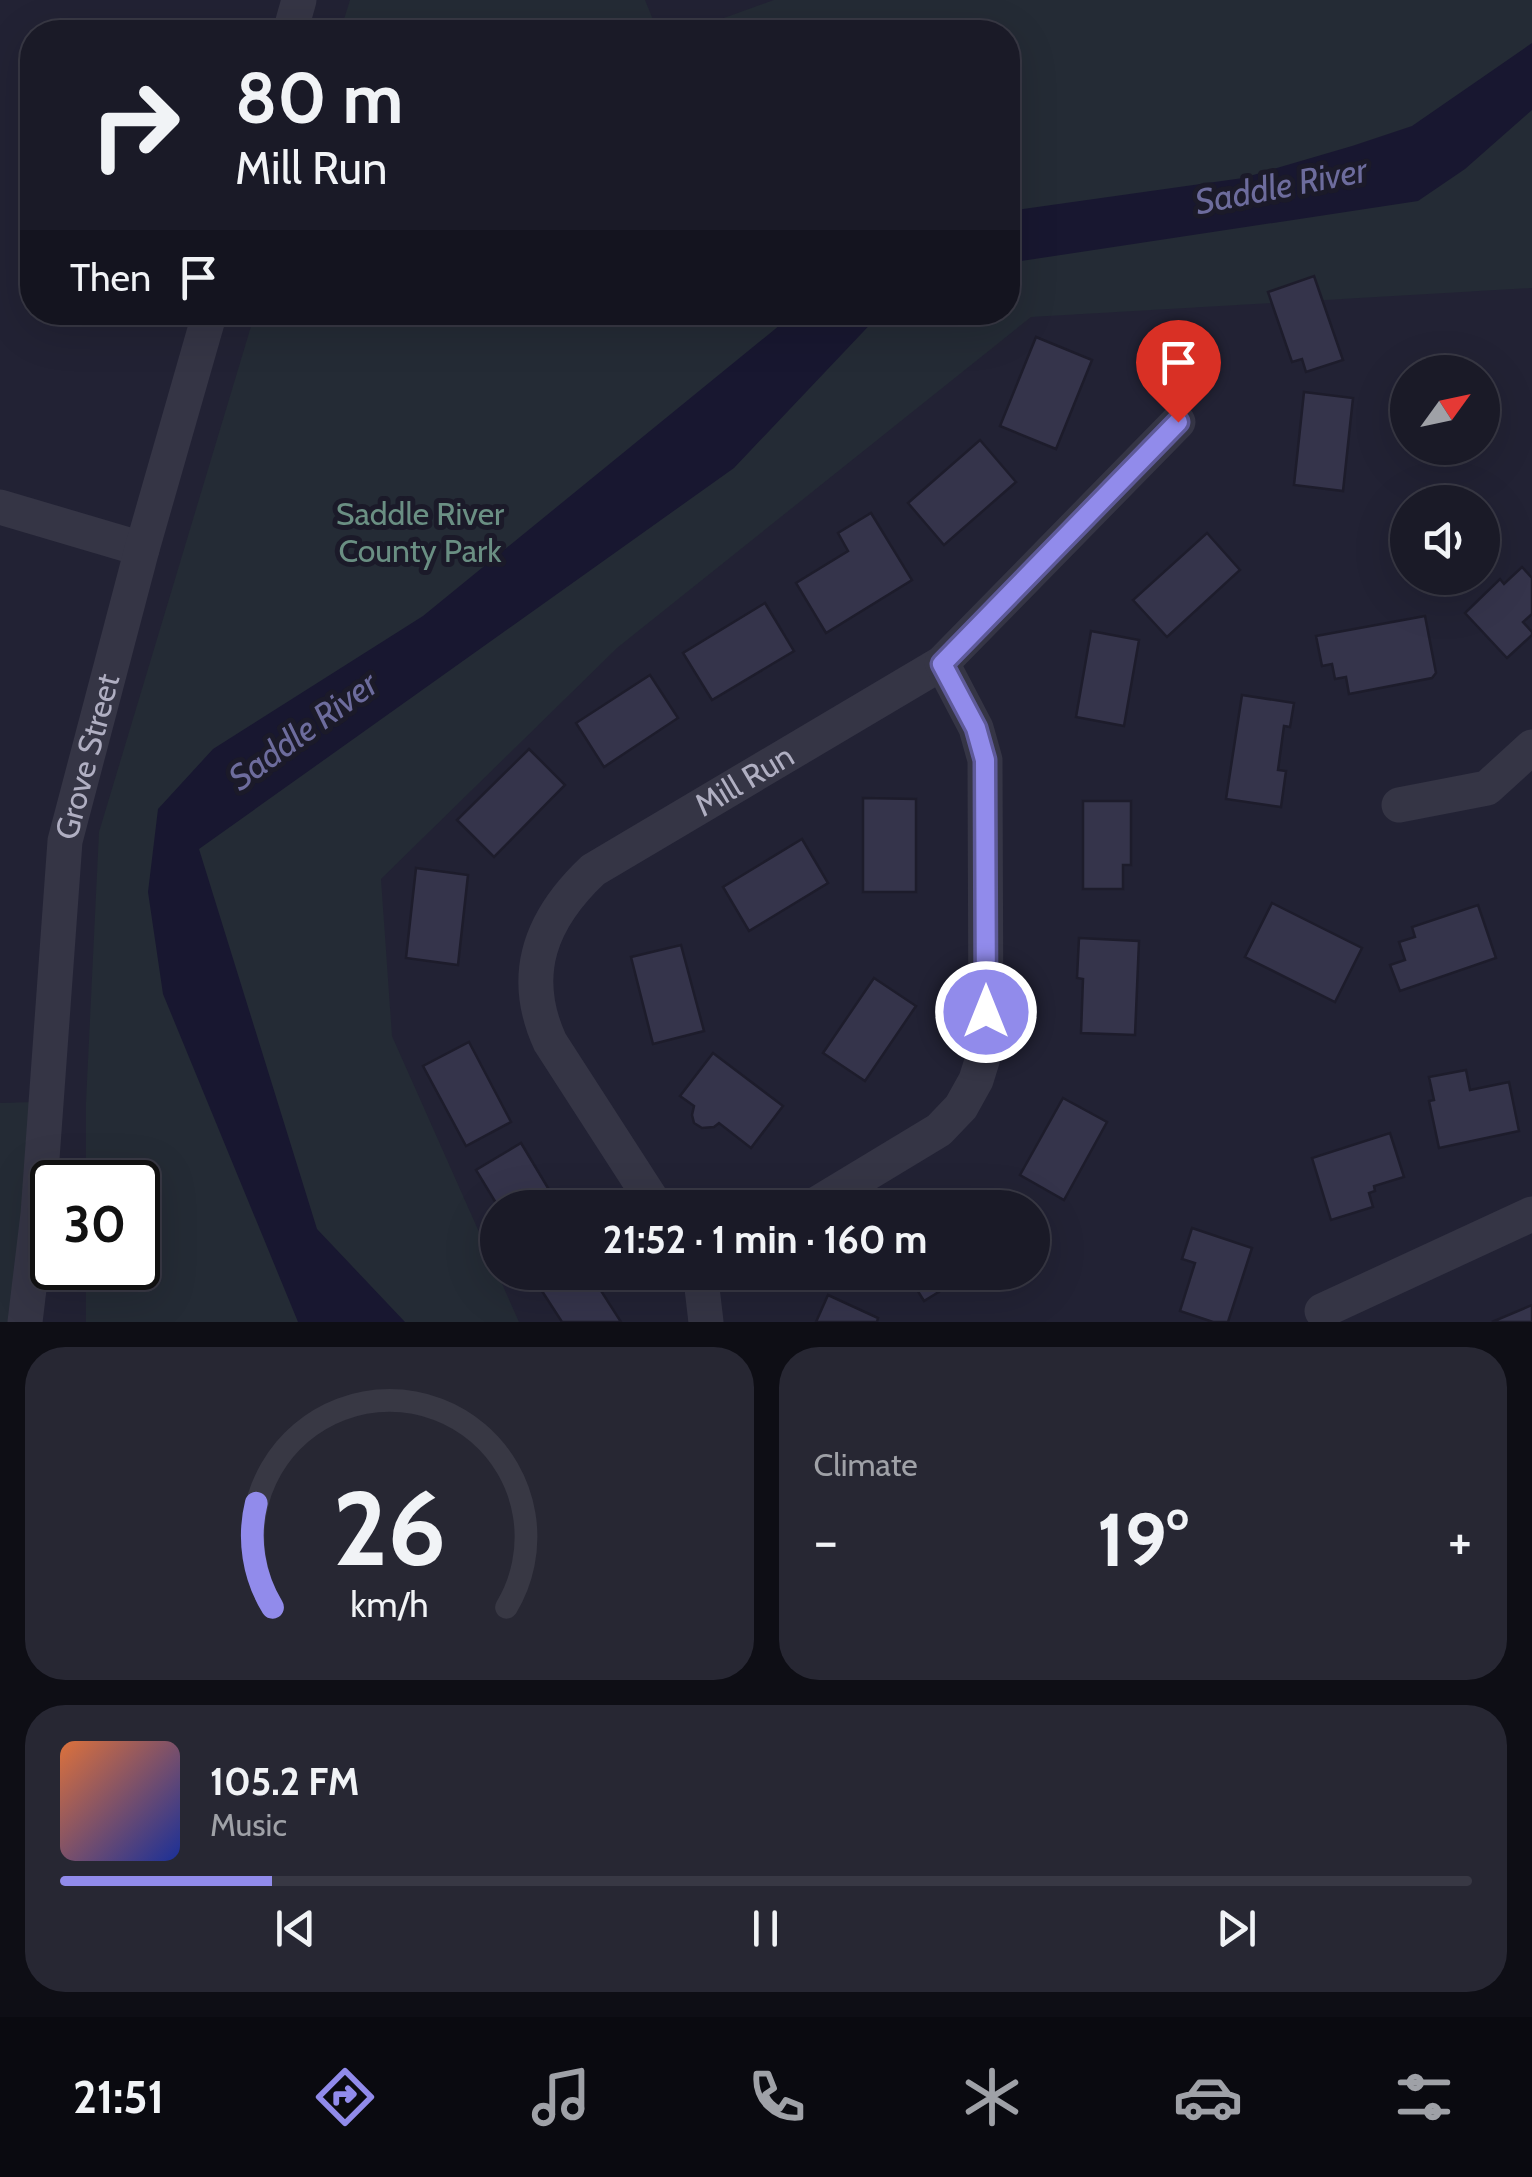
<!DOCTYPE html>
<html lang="en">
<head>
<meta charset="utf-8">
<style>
	:root { --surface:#1a1a27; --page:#272733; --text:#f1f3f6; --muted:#9fa1a7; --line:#383844; --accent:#918beb }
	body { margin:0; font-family:Cabin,sans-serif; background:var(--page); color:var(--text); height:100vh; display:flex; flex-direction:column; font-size:38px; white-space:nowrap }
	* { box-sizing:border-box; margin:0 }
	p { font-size:32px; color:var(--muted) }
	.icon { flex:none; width:55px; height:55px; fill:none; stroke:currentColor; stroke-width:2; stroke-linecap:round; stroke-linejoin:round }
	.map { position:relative; height:1322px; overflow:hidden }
	.drawer { display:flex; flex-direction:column; gap:25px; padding:25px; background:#0e0e15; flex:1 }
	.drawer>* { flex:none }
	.banner { position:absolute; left:20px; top:20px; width:1000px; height:305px; border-radius:40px; box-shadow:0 10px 40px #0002,0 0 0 2px var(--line); background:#1a1a27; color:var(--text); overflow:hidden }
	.needle { width:65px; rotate:57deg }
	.tools { position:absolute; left:1390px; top:355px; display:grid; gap:20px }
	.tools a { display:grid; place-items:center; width:110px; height:110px; border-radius:50%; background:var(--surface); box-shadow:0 10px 40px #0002,0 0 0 2px var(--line); font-size:50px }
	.speed { position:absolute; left:30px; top:1160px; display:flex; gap:20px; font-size:50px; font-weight:700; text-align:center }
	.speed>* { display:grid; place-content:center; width:130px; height:130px; border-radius:50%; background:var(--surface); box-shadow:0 10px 40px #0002,0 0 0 2px var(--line); line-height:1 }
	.speed .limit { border:5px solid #111; border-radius:15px; background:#fff; color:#111 }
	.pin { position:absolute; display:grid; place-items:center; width:85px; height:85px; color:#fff; margin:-102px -42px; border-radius:50% 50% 50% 0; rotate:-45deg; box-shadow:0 0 10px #0007 }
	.pin .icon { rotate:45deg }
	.me { position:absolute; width:110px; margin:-55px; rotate:0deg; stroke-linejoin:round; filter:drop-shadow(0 0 8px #0008) }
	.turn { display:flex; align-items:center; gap:35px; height:210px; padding:0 50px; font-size:45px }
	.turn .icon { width:130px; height:130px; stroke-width:2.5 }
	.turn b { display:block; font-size:70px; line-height:85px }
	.then { display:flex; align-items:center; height:95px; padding:0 50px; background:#0003; gap:20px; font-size:38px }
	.big { font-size:75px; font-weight:700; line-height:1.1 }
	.drawer .tile { flex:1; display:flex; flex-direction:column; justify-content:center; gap:15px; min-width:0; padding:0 35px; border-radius:40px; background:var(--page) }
	.drawer .dial { align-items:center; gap:0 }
	.dial svg { height:260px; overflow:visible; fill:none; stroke:var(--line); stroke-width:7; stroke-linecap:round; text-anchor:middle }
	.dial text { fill:var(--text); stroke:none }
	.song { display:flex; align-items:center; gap:30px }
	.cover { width:120px; height:120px; border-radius:15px; background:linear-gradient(135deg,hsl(20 70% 55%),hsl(230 70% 35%)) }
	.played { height:10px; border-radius:5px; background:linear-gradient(90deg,var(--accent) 15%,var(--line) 15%) }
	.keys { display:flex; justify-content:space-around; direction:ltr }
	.heat { display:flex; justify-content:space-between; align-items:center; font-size:55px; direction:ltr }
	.drawer .tiles { flex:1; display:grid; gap:25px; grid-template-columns:1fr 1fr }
	.tile:last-child { grid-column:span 2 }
	.trip { position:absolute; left:480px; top:1190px; width:570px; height:100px; border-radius:50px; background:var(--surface); box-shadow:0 10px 40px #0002,0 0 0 2px var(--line); font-weight:700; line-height:100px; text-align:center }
	.menu { display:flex; height:160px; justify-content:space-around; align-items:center; background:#0a0a10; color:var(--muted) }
	.menu .icon { width:70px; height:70px }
	.menu .active { color:var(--accent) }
	.menu b { font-size:45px; color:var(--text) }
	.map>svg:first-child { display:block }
	.green { fill:#242b35 }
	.water { fill:#181730 }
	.building { fill:#35344b; stroke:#1d1c2b; stroke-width:2.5 }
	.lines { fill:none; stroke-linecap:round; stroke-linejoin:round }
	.minor { stroke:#353545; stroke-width:35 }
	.route-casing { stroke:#5e5a99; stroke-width:25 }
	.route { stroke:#918beb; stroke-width:18 }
	.labels { text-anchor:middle; stroke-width:10; stroke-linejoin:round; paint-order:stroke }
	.park-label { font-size:32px; fill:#6a8f83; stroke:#1b1a29 }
	.street-label { font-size:32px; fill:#b0afc2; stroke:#1b1a29 }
	.water-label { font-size:35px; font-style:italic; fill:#6d6c9d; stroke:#1b1a29 }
</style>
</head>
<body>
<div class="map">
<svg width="1532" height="1322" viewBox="0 0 1532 1322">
	<rect width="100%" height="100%" fill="#222234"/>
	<g class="green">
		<path d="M 350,0 L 645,0 L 658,32 L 340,32 Z"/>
		<path d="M 774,0 L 1532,0 L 1532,288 L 1031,317 L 617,648 L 381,879 L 392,1036 L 519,1322 L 86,1322 L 86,1268 L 138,1268 L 138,1182 L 86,1182 L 86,1102 L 99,832 L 255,313 L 1008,312 L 1008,32 L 685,32 Z"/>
		<path d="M 35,1102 L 20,1322 L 0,1322 L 0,1103 Z"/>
	</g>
	<g class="water">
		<path d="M 1532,43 L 1532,110 L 1465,169 L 1418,201 L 1008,263 L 1008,211 L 1243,178 L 1352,146 L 1412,126 Z"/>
		<path d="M 796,312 L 881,313 L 734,468 L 199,849 L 317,1229 L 405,1322 L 298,1322 L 163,994 L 148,892 L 158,809 L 213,749 L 423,616 Z"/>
	</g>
	<g class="building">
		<path d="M 1314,276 L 1343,360 L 1306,372 L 1302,359 L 1292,362 L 1268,292 Z"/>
		<path d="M 1036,337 L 1092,360 L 1056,449 L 1000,426 Z"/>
		<path d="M 1304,392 L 1353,398 L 1343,491 L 1294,485 Z"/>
		<path d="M 980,440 L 1016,482 L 944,545 L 908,503 Z"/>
		<path d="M 871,513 L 912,580 L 826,633 L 796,583 L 848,551 L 838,533 Z"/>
		<path d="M 1207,533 L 1240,570 L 1167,637 L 1133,600 Z"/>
		<path d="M 1522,567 L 1532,578 L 1532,614 L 1523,622 L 1532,632 L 1532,635 L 1507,658 L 1465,613 L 1500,579 L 1504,584 Z"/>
		<path d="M 765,603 L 794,651 L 712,700 L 683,653 Z"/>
		<path d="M 1425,616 L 1436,673 L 1432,678 L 1349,694 L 1346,677 L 1335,679 L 1332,664 L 1322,666 L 1316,636 Z"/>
		<path d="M 1091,631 L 1139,640 L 1124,726 L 1076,717 Z"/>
		<path d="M 650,675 L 678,718 L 604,767 L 576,723 Z"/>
		<path d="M 1242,695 L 1294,703 L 1290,727 L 1284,726 L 1278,770 L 1286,771 L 1281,807 L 1226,799 Z"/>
		<path d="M 529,749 L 565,785 L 494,857 L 457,820 Z"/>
		<path d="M 863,798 L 916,799 L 916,892 L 863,892 Z"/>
		<path d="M 1083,801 L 1131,801 L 1131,865 L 1123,865 L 1123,889 L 1083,889 Z"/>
		<path d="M 802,839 L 828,883 L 749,931 L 723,887 Z"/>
		<path d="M 416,868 L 468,875 L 458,965 L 406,958 Z"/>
		<path d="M 1272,903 L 1362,948 L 1335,1002 L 1245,957 Z"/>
		<path d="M 1478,905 L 1496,958 L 1400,991 L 1390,965 L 1405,960 L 1399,942 L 1415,937 L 1412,927 Z"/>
		<path d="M 1079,938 L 1139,941 L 1135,1035 L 1081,1033 L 1083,979 L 1077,978 Z"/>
		<path d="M 681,945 L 704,1031 L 653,1044 L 631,957 Z"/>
		<path d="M 874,978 L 916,1006 L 865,1081 L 823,1053 Z"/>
		<path d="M 469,1042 L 511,1122 L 466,1146 L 423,1066 Z"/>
		<path d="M 713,1053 L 783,1106 L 751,1148 L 719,1123 L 714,1127 L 702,1128 L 694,1123 L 692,1115 L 694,1106 L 680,1096 Z"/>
		<path d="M 1466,1070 L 1470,1090 L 1509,1082 L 1519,1131 L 1439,1148 L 1429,1101 L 1434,1100 L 1429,1077 Z"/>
		<path d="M 1063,1098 L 1107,1122 L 1064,1200 L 1020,1175 Z"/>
		<path d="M 1390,1133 L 1404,1177 L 1374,1186 L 1375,1191 L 1369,1193 L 1373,1207 L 1331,1220 L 1312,1158 Z"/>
		<path d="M 521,1143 L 560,1208 L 499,1208 L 476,1170 Z"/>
		<path d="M 1192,1228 L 1252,1248 L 1228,1322 L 1213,1322 L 1180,1311 L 1195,1263 L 1182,1259 Z"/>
		<path d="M 571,1272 L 589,1272 L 621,1322 L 562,1322 L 542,1291 Z"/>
		<path d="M 906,1272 L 971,1272 L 924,1301 Z"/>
		<path d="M 828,1295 L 878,1318 L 877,1322 L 816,1322 Z"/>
		<path d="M 1532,1305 L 1532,1322 L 1492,1322 Z"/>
	</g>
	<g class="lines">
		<g class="minor">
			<path d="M 290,32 L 299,0"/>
			<path d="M 0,507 L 142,549"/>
			<path d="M 1399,805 L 1487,788 L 1532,747"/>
			<path id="s1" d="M 657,1208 L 550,1042 C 519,974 541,919 593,870 L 942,663 L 1178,422"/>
			<path d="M 810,1208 L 939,1130 L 961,1107 L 976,1080 L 986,1048 L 985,760 L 976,728 L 942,663"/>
			<path d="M 697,1272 L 702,1288 L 706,1322"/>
			<path d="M 1322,1311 L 1532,1214"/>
			<path id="s2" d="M 25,1322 L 38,1214 L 65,841 L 142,549 L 210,312"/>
		</g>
	</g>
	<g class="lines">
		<g class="route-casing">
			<path id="route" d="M 986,1012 L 985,760 L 976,728 L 942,664 L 1178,422"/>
		</g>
		<use href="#route" class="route"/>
	</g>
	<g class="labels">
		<g class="park-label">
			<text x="420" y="525">Saddle River<tspan x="420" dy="37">County Park</tspan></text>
		</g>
		<g class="street-label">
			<text dy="11" stroke="none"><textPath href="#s2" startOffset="570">Grove Street</textPath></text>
			<text dy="11" stroke="none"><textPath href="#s1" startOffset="565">Mill Run</textPath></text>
		</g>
		<g class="water-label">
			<text transform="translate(1281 186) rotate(-11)" y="12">Saddle River</text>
			<text transform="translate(303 731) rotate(-36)" y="12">Saddle River</text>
		</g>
	</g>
</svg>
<div class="tools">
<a><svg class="needle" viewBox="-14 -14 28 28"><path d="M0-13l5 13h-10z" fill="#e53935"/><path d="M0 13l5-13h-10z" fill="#9fa1a7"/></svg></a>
<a><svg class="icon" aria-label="sound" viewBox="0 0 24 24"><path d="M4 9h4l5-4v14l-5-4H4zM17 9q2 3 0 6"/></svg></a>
</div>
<div class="speed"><div class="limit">30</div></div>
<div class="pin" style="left:1178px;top:422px;background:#d93025"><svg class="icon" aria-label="arrive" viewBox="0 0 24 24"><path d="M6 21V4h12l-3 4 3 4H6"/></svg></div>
<svg class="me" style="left:986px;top:1012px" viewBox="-20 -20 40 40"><circle r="17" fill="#918beb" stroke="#fff" stroke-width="3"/><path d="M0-11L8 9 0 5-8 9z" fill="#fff"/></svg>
<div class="trip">21:52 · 1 min · 160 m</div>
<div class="banner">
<div class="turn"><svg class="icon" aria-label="right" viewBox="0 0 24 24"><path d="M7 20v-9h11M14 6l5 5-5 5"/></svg><div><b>80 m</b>Mill Run</div></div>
<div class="then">Then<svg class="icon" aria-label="arrive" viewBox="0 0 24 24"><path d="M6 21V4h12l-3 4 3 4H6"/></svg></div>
</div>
</div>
<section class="drawer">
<div class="tiles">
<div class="tile dial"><svg viewBox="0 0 100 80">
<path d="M14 69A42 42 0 1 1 86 69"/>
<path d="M14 69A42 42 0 0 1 9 37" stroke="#918beb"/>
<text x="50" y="56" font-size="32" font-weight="700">26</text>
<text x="50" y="72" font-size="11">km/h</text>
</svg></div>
<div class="tile"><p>Climate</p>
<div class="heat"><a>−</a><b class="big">19°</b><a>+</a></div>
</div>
<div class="tile">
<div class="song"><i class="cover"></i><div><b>105.2 FM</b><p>Music</p></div></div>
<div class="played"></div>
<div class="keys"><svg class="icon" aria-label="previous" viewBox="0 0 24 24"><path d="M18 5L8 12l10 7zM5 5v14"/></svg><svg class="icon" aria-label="pause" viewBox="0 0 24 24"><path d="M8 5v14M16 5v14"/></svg><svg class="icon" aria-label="next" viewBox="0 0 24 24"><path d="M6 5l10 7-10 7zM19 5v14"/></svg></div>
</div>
</div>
</section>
<nav class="menu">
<b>21:51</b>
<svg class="icon active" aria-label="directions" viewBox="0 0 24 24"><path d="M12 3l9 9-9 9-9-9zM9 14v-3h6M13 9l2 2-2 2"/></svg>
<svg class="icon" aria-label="music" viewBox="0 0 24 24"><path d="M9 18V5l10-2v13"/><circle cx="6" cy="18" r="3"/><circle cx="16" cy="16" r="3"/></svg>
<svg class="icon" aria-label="phone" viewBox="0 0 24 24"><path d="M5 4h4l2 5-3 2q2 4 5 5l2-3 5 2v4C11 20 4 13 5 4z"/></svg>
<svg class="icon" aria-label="climate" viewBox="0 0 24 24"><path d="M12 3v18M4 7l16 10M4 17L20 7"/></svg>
<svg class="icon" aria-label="car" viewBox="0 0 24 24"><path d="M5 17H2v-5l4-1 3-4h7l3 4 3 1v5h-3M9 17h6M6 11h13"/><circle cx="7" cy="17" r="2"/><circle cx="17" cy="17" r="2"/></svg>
<svg class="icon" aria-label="filters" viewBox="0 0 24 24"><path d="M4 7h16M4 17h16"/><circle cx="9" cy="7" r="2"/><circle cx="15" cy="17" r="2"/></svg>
</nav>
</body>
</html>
